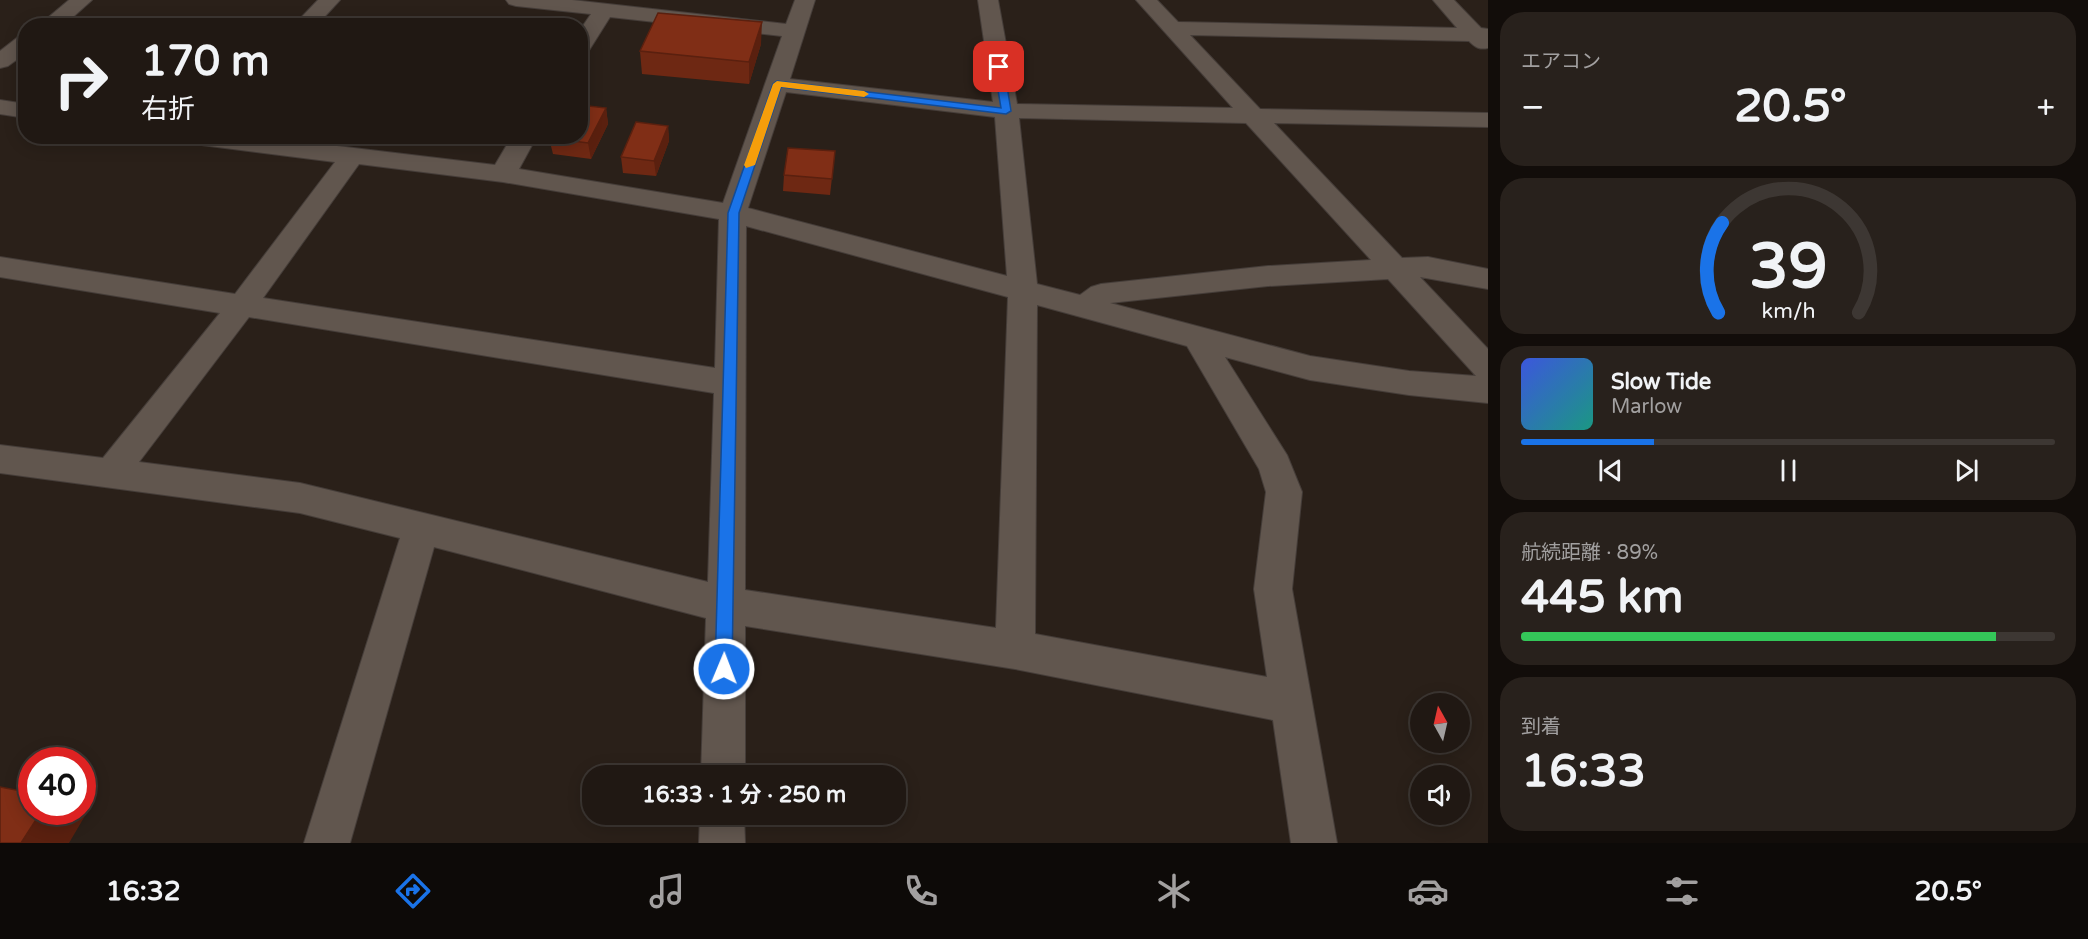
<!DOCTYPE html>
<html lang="ja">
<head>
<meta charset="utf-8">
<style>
	:root { --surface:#201813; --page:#28211c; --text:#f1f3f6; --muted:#a2a0a0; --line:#3d3733; --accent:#1a73e8 }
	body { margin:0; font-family:"Varela Round","Noto Sans JP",sans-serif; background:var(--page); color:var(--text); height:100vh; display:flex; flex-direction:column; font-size:22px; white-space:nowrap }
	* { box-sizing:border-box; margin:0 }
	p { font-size:20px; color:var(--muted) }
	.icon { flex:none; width:33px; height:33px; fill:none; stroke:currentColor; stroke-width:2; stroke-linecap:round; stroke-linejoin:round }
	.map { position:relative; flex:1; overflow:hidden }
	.drawer { display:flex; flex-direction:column; gap:12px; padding:12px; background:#120d0a; width:600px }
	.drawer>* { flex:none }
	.top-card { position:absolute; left:18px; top:18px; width:570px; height:126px; border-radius:24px; box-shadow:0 3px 15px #0003,0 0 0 2px var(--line); background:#201813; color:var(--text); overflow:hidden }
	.needle { width:39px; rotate:352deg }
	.controls { position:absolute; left:1410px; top:693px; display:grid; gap:12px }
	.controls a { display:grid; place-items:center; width:60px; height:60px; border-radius:50%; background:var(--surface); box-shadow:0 3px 15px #0003,0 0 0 2px var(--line); font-size:30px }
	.speed { position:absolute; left:18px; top:747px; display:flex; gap:12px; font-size:30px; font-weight:700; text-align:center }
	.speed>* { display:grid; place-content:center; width:78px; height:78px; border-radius:50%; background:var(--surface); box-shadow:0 3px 15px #0003,0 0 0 2px var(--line); line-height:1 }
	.speed .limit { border:9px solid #d22; background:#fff; color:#111 }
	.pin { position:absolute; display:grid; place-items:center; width:51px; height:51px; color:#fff; margin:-26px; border-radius:12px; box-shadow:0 3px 9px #0006 }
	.me { position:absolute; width:66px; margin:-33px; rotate:1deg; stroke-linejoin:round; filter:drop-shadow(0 0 4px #0008) }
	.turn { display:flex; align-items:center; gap:21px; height:126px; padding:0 24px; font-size:27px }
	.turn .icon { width:78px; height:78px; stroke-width:2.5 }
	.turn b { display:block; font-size:42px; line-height:51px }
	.big { font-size:45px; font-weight:700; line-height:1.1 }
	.drawer .card { flex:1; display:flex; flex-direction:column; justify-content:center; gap:9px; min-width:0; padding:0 21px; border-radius:24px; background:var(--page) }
	.drawer .dial { align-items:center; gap:0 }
	.dial svg { height:156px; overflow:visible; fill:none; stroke:var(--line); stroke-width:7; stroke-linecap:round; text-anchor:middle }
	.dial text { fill:var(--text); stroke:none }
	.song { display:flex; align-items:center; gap:18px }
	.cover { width:72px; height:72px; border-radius:9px; background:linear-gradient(135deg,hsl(230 70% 55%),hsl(170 70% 35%)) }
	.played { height:6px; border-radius:3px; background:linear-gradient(90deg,var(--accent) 25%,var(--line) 25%) }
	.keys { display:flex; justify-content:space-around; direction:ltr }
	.heat { display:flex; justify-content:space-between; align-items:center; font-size:33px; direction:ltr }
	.charge { height:9px; border-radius:4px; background:linear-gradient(90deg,#34c759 89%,var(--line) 0) }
	.trip { position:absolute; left:582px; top:765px; width:324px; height:60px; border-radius:24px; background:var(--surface); box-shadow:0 3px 15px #0003,0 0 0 2px var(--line); font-weight:700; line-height:60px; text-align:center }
	.tab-bar { display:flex; height:96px; justify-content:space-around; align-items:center; background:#0d0a08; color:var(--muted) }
	.tab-bar .icon { width:42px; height:42px }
	.tab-bar .active { color:var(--accent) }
	.tab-bar b { font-size:27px; color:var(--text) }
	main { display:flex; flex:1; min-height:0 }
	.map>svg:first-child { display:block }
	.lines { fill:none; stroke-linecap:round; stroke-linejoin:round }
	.minor-casing { stroke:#453d39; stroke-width:2 }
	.minor { fill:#61564e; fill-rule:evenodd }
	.wall { fill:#6e2813 }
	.shaded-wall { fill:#5a200f }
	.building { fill:#802e16; stroke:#5a200f; stroke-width:1.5 }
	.route { fill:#1a73e8; stroke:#114b97; stroke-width:1.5 }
	.slow { fill:#f59e0b }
</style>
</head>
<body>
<main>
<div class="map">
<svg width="1488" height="843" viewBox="0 0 1488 843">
	<rect width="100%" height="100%" fill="#2a2019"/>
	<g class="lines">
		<g class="minor-casing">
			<g id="minor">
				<path d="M 69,0 L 92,0 L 73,17 L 103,21 L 105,26 L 38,26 Z"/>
				<path d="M 318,0 L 340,0 L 316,26 L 293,26 Z"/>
				<path d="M 506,0 L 572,0 L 786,24 L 795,0 L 815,0 L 790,79 L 993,102 L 978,0 L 998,0 L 1017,104 L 1233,108 L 1136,0 L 1157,0 L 1178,22 L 1457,28 L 1433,0 L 1454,0 L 1481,28 L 1488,29 L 1488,48 C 1479,50 1475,47 1469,41 L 1190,35 L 1260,109 L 1488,113 L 1488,127 L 1274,123 L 1402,258 L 1428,257 L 1488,269 L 1488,289 L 1420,277 L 1488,349 L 1488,403 L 1409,395 L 1310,380 L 1225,357 L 1287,455 L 1302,492 L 1292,589 L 1337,843 L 1291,843 L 1273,720 L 1015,669 L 745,626 L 745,776 L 701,776 L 706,618 L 434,547 L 350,843 L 304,843 L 400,538 L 300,513 L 0,473 L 0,445 L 103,458 L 220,313 L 0,277 L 0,257 L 235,294 L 335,162 L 186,143 L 177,141 L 174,136 L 253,136 L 495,165 L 512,136 L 537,136 L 519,169 L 723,203 L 782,36 L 610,17 L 588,52 L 580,53 L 580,30 L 591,14 L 516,6 L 509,4 ZM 786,92 L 995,117 L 1007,276 L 748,208 ZM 1019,118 L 1246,123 L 1371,260 L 1268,266 L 1101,284 L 1091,287 L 1080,295 L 1037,284 ZM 359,164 L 503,182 L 719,219 L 715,368 L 263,298 ZM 746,226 L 1008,297 L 996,628 L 745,590 ZM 1388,279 L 1476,376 L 1409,371 L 1310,356 L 1110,303 L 1268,286 ZM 1037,305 L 1187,346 L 1259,469 L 1266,492 L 1254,589 L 1267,677 L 1035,634 ZM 249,317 L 714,393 L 708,582 L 300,483 L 139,462 Z"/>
				<path d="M 26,36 L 26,53 L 8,66 L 0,68 L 0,51 L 18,37 Z"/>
				<path d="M 0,100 L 26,104 L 26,118 L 0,114 Z"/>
				<path d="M 700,814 L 744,814 L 745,843 L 699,843 Z"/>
			</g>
		</g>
		<use href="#minor" class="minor"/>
	</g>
	<g class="wall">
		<path d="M 761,44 L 749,84 L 642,74 L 640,51 Z"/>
		<path d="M 606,108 L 608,124 L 591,159 L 553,154 L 549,138 Z"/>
		<path d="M 668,126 L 669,141 L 656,176 L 623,173 L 621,157 Z"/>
		<path d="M 835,151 L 830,195 L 783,191 L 784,175 Z"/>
	</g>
	<g class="shaded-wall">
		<path d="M 762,22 L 761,44 L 749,84 L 749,62 Z"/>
		<path d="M 606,108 L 608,124 L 591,159 L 588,143 Z"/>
		<path d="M 668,126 L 669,141 L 656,176 L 654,161 Z"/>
		<path d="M 82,807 L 89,809 L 69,843 L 21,843 L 41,812 L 82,812 Z"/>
	</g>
	<g class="building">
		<path d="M 658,13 L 762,22 L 749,62 L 640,51 Z"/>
		<path d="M 580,105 L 606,108 L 588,143 L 549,138 L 550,136 L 580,136 Z"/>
		<path d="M 636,122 L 668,126 L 654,161 L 621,157 Z"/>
		<path d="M 788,148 L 835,151 L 832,179 L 784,175 Z"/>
		<path d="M 0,787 L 32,793 L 32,812 L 41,812 L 21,843 L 0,843 Z"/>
	</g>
	<path class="route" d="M 999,64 L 1004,67 L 1011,111 L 1006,114 L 781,87 L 739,213 L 732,669 L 730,675 L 724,677 L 718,675 L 715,669 L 728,213 L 773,84 L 777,81 L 1001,108 L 994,67 Z"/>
	<path class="slow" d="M 777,81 L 864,91 L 869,94 L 864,97 L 781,87 L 755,165 L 746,168 L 744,165 L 773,84 Z"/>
</svg>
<div class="controls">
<a><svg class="needle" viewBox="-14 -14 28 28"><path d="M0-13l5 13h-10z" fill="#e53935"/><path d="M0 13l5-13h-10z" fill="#a2a0a0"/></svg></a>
<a><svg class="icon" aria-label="sound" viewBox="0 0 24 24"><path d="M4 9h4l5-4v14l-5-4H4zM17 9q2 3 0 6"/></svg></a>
</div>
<div class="speed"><div class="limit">40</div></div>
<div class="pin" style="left:999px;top:67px;background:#d93025"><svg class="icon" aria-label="arrive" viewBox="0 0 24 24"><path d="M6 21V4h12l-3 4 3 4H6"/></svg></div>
<svg class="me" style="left:724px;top:669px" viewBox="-20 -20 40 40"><circle r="17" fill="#1a73e8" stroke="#fff" stroke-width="3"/><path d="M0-11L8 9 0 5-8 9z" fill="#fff"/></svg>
<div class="trip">16:33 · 1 分 · 250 m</div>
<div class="top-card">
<div class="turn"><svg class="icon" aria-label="right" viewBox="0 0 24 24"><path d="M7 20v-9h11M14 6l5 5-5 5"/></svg><div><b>170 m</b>右折</div></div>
</div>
</div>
<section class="drawer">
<div class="card"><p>エアコン</p>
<div class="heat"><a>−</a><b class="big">20.5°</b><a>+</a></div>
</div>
<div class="card dial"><svg viewBox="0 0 100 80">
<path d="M14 69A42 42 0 1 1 86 69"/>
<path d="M14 69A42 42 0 0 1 16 23" stroke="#1a73e8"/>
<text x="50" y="56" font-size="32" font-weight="700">39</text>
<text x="50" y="72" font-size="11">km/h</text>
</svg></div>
<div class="card">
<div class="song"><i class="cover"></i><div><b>Slow Tide</b><p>Marlow</p></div></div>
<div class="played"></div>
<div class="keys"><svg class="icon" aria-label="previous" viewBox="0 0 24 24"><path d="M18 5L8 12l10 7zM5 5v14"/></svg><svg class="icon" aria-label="pause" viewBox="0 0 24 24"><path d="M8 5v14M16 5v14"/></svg><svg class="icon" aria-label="next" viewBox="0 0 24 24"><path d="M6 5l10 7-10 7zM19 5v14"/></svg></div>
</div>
<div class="card"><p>航続距離 · 89%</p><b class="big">445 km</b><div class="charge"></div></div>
<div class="card"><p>到着</p><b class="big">16:33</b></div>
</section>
</main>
<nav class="tab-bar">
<b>16:32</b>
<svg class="icon active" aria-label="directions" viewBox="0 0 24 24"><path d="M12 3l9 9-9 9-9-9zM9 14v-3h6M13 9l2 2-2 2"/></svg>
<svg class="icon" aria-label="music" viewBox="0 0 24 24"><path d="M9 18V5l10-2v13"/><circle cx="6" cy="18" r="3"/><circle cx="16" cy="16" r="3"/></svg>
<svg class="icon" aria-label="phone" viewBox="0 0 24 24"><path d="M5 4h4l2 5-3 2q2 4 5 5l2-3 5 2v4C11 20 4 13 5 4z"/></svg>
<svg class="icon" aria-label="climate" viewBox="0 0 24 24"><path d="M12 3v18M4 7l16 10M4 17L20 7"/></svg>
<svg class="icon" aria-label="car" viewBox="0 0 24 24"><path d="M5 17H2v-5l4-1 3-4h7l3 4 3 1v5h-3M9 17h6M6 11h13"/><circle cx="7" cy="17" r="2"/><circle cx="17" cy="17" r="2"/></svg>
<svg class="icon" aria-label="filters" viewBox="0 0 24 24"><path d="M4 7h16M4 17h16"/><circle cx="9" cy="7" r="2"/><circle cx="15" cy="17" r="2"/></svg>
<b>20.5°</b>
</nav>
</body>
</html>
